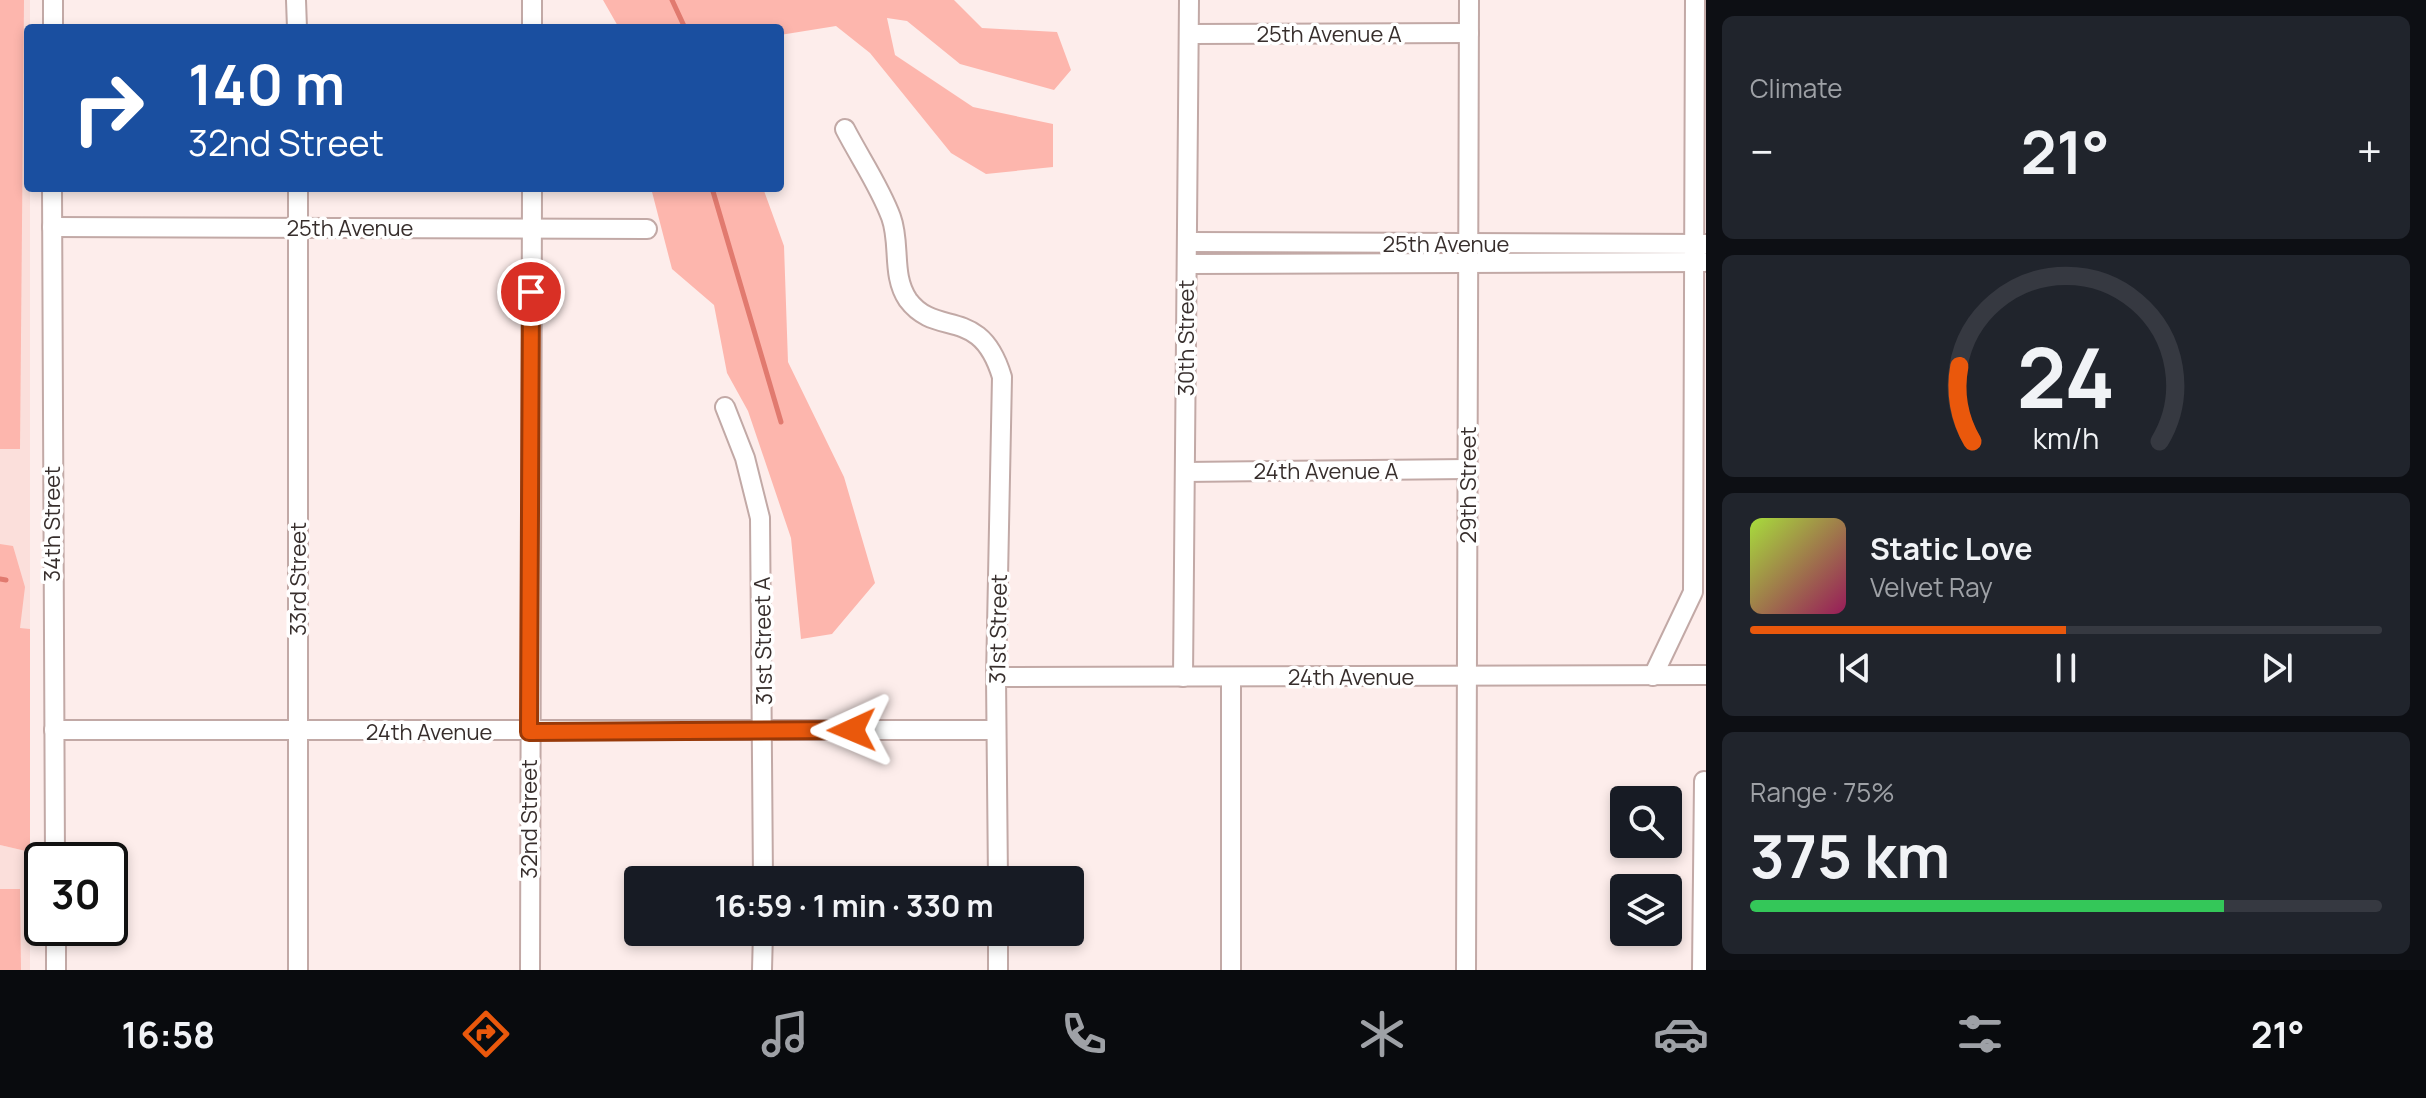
<!DOCTYPE html>
<html lang="en">
<head>
<meta charset="utf-8">
<style>
	:root { --surface:#171b24; --page:#20242c; --text:#f1f3f6; --muted:#9ea1a6; --line:#363941; --accent:#ea580c }
	body { margin:0; font-family:Manrope,sans-serif; background:var(--page); color:var(--text); height:100vh; display:flex; flex-direction:column; font-size:30px; white-space:nowrap }
	* { box-sizing:border-box; margin:0 }
	p { font-size:26px; color:var(--muted) }
	.icon { flex:none; width:44px; height:44px; fill:none; stroke:currentColor; stroke-width:2; stroke-linecap:round; stroke-linejoin:round }
	.map { position:relative; flex:1; overflow:hidden }
	.drawer { display:flex; flex-direction:column; gap:16px; padding:16px; background:#0d0f14; width:720px }
	.drawer>* { flex:none }
	.guide { position:absolute; left:24px; top:24px; width:760px; height:168px; border-radius:8px; box-shadow:0 4px 12px #0003; background:#1a4fa0; color:#fff; overflow:hidden }
	.controls { position:absolute; left:1610px; top:786px; display:grid; gap:16px }
	.controls a { display:grid; place-items:center; width:72px; height:72px; border-radius:8px; background:var(--surface); box-shadow:0 4px 12px #0003; font-size:40px }
	.speed { position:absolute; left:24px; top:842px; display:flex; gap:16px; font-size:40px; font-weight:700; text-align:center }
	.speed>* { display:grid; place-content:center; width:104px; height:104px; border-radius:50%; background:var(--surface); box-shadow:0 4px 12px #0003; line-height:1 }
	.speed .limit { border:4px solid #111; border-radius:12px; background:#fff; color:#111 }
	.pin { position:absolute; display:grid; place-items:center; width:68px; height:68px; color:#fff; margin:-34px; border:4px solid #fff; border-radius:50%; box-shadow:0 2px 8px #0007 }
	.me { position:absolute; width:88px; margin:-44px; rotate:269deg; stroke-linejoin:round; filter:drop-shadow(0 0 6px #0008) }
	.turn { display:flex; align-items:center; gap:28px; height:168px; padding:0 32px; font-size:36px }
	.turn .icon { width:104px; height:104px; stroke-width:2.5 }
	.turn b { display:block; font-size:56px; line-height:68px }
	.big { font-size:60px; font-weight:700; line-height:1.1 }
	.drawer .widget { flex:1; display:flex; flex-direction:column; justify-content:center; gap:12px; min-width:0; padding:0 28px; border-radius:12px; background:var(--page) }
	.drawer .dial { align-items:center; gap:0 }
	.dial svg { height:208px; overflow:visible; fill:none; stroke:var(--line); stroke-width:7; stroke-linecap:round; text-anchor:middle }
	.dial text { fill:var(--text); stroke:none }
	.song { display:flex; align-items:center; gap:24px }
	.cover { width:96px; height:96px; border-radius:12px; background:linear-gradient(135deg,hsl(80 70% 55%),hsl(330 70% 35%)) }
	.played { height:8px; border-radius:4px; background:linear-gradient(90deg,var(--accent) 50%,var(--line) 50%) }
	.keys { display:flex; justify-content:space-around; direction:ltr }
	.heat { display:flex; justify-content:space-between; align-items:center; font-size:44px; direction:ltr }
	.charge { height:12px; border-radius:6px; background:linear-gradient(90deg,#34c759 75%,var(--line) 0) }
	.trip { position:absolute; left:624px; top:866px; width:460px; height:80px; border-radius:8px; background:var(--surface); box-shadow:0 4px 12px #0003; font-weight:700; line-height:80px; text-align:center }
	.tabs { display:flex; height:128px; justify-content:space-around; align-items:center; background:#090b0e; color:var(--muted) }
	.tabs .icon { width:56px; height:56px }
	.tabs .current { color:var(--accent) }
	.tabs b { font-size:36px; color:var(--text) }
	main { display:flex; flex:1; min-height:0 }
	.map>svg:first-child { display:block }
	.built { fill:#fbdfdb }
	.green { fill:#fdb6ad }
	.lines { fill:none; stroke-linecap:round; stroke-linejoin:round }
	.stream { stroke:#e17a6f; stroke-width:5 }
	.minor-casing { stroke:#c2a9a6; stroke-width:22 }
	.minor { stroke:#fff; stroke-width:18 }
	.route-casing { stroke:#983908; stroke-width:20 }
	.route { stroke:#ea580c; stroke-width:14 }
	.labels { text-anchor:middle; stroke-width:7; stroke-linejoin:round; paint-order:stroke }
	.street-label { font-size:22px; fill:#372e2c; stroke:#fff }
</style>
</head>
<body>
<main>
<div class="map">
<svg width="1706" height="970" viewBox="0 0 1706 970">
	<rect width="100%" height="100%" fill="#fdedeb"/>
	<g class="built">
		<path d="M 0,0 L 30,0 L 30,629 L 0,628 Z"/>
		<path d="M 0,845 L 30,852 L 30,970 L 0,970 Z"/>
	</g>
	<g class="green">
		<path d="M 0,0 L 24,0 L 20,449 L 0,449 Z"/>
		<path d="M 603,0 L 954,0 L 982,28 L 1057,32 L 1071,70 L 1054,90 L 960,64 L 907,21 L 887,18 L 895,55 L 973,107 L 1053,124 L 1053,167 L 986,174 L 951,153 L 870,53 L 836,26 L 780,35 L 780,28 L 619,28 Z"/>
		<path d="M 651,188 L 763,188 L 784,246 L 788,362 L 844,477 L 875,583 L 832,634 L 801,639 L 791,538 L 748,411 L 727,373 L 714,305 L 672,269 Z"/>
		<path d="M 0,544 L 13,546 L 25,587 L 20,628 L 30,629 L 30,852 L 0,845 Z"/>
		<path d="M 0,889 L 20,889 L 21,970 L 0,970 Z"/>
	</g>
	<g class="lines">
		<g class="stream">
			<path d="M 672,0 L 685,28"/>
			<path d="M 712,188 L 781,422"/>
			<path d="M 0,579 L 6,580"/>
		</g>
		<g class="minor-casing">
			<g id="minor">
				<path d="M 296,0 L 297,28"/>
				<path d="M 53,28 L 53,0"/>
				<path d="M 532,28 L 532,0"/>
				<path d="M 1189,34 L 1469,33"/>
				<path d="M 845,129 C 860,158 880,187 891,217 C 901,244 891,275 908,300 C 937,339 980,304 1002,377 L 996,677 L 998,880"/>
				<path d="M 52,188 L 55,860"/>
				<path d="M 52,227 L 647,229"/>
				<path d="M 1187,242 L 1706,244"/>
				<path d="M 1187,264 L 1704,262"/>
				<path d="M 725,407 L 745,458 L 760,518 L 763,880"/>
				<path d="M 1185,472 L 1468,469"/>
				<path d="M 1653,676 L 1693,592 L 1695,0"/>
				<path d="M 996,677 L 1706,675"/>
				<path d="M 1183,677 L 1189,0"/>
				<path d="M 54,730 L 996,730"/>
				<path d="M 56,928 L 56,970"/>
				<path d="M 998,932 L 998,970"/>
				<path d="M 298,970 L 298,188"/>
				<path d="M 530,970 L 532,188"/>
				<path d="M 762,970 L 763,932"/>
				<path d="M 1231,970 L 1231,677"/>
				<path d="M 1466,970 L 1469,0"/>
				<path d="M 1702,970 L 1704,781"/>
			</g>
		</g>
		<use href="#minor" class="minor"/>
	</g>
	<g class="lines">
		<g class="route-casing">
			<path id="route" d="M 531,292 L 529,732 L 852,730"/>
		</g>
		<use href="#route" class="route"/>
	</g>
	<g class="labels">
		<g class="street-label">
			<text x="1329" y="42">25th Avenue A</text>
			<text x="350" y="236">25th Avenue</text>
			<text x="1446" y="252">25th Avenue</text>
			<text transform="translate(1186 338) rotate(-90)" y="8">30th Street</text>
			<text x="1326" y="479">24th Avenue A</text>
			<text transform="translate(1468 485) rotate(-90)" y="8">29th Street</text>
			<text transform="translate(52 524) rotate(-90)" y="8">34th Street</text>
			<text transform="translate(298 579) rotate(-90)" y="8">33rd Street</text>
			<text transform="translate(998 629) rotate(-89)" y="8">31st Street</text>
			<text transform="translate(763 641) rotate(-91)" y="8">31st Street A</text>
			<text x="1351" y="685">24th Avenue</text>
			<text x="429" y="740">24th Avenue</text>
			<text transform="translate(529 819) rotate(-90)" y="8">32nd Street</text>
		</g>
	</g>
</svg>
<div class="controls">
<a><svg class="icon" aria-label="search" viewBox="0 0 24 24"><circle cx="10" cy="10" r="6"/><path d="M15 15l6 6"/></svg></a>
<a><svg class="icon" aria-label="layers" viewBox="0 0 24 24"><path d="M12 4l9 5-9 5-9-5zM3 14l9 5 9-5"/></svg></a>
</div>
<div class="speed"><div class="limit">30</div></div>
<div class="pin" style="left:531px;top:292px;background:#d93025"><svg class="icon" aria-label="arrive" viewBox="0 0 24 24"><path d="M6 21V4h12l-3 4 3 4H6"/></svg></div>
<svg class="me" style="left:852px;top:730px" viewBox="-20 -20 40 40"><path d="M0-17L14 15 0 8-14 15z" fill="#ea580c" stroke="#fff" stroke-width="4"/></svg>
<div class="trip">16:59 · 1 min · 330 m</div>
<div class="guide">
<div class="turn"><svg class="icon" aria-label="right" viewBox="0 0 24 24"><path d="M7 20v-9h11M14 6l5 5-5 5"/></svg><div><b>140 m</b>32nd Street</div></div>
</div>
</div>
<section class="drawer">
<div class="widget"><p>Climate</p>
<div class="heat"><a>−</a><b class="big">21°</b><a>+</a></div>
</div>
<div class="widget dial"><svg viewBox="0 0 100 80">
<path d="M14 69A42 42 0 1 1 86 69"/>
<path d="M14 69A42 42 0 0 1 9 40" stroke="#ea580c"/>
<text x="50" y="56" font-size="32" font-weight="700">24</text>
<text x="50" y="72" font-size="11">km/h</text>
</svg></div>
<div class="widget">
<div class="song"><i class="cover"></i><div><b>Static Love</b><p>Velvet Ray</p></div></div>
<div class="played"></div>
<div class="keys"><svg class="icon" aria-label="previous" viewBox="0 0 24 24"><path d="M18 5L8 12l10 7zM5 5v14"/></svg><svg class="icon" aria-label="pause" viewBox="0 0 24 24"><path d="M8 5v14M16 5v14"/></svg><svg class="icon" aria-label="next" viewBox="0 0 24 24"><path d="M6 5l10 7-10 7zM19 5v14"/></svg></div>
</div>
<div class="widget"><p>Range · 75%</p><b class="big">375 km</b><div class="charge"></div></div>
</section>
</main>
<nav class="tabs">
<b>16:58</b>
<svg class="icon current" aria-label="directions" viewBox="0 0 24 24"><path d="M12 3l9 9-9 9-9-9zM9 14v-3h6M13 9l2 2-2 2"/></svg>
<svg class="icon" aria-label="music" viewBox="0 0 24 24"><path d="M9 18V5l10-2v13"/><circle cx="6" cy="18" r="3"/><circle cx="16" cy="16" r="3"/></svg>
<svg class="icon" aria-label="phone" viewBox="0 0 24 24"><path d="M5 4h4l2 5-3 2q2 4 5 5l2-3 5 2v4C11 20 4 13 5 4z"/></svg>
<svg class="icon" aria-label="climate" viewBox="0 0 24 24"><path d="M12 3v18M4 7l16 10M4 17L20 7"/></svg>
<svg class="icon" aria-label="car" viewBox="0 0 24 24"><path d="M5 17H2v-5l4-1 3-4h7l3 4 3 1v5h-3M9 17h6M6 11h13"/><circle cx="7" cy="17" r="2"/><circle cx="17" cy="17" r="2"/></svg>
<svg class="icon" aria-label="filters" viewBox="0 0 24 24"><path d="M4 7h16M4 17h16"/><circle cx="9" cy="7" r="2"/><circle cx="15" cy="17" r="2"/></svg>
<b>21°</b>
</nav>
</body>
</html>
